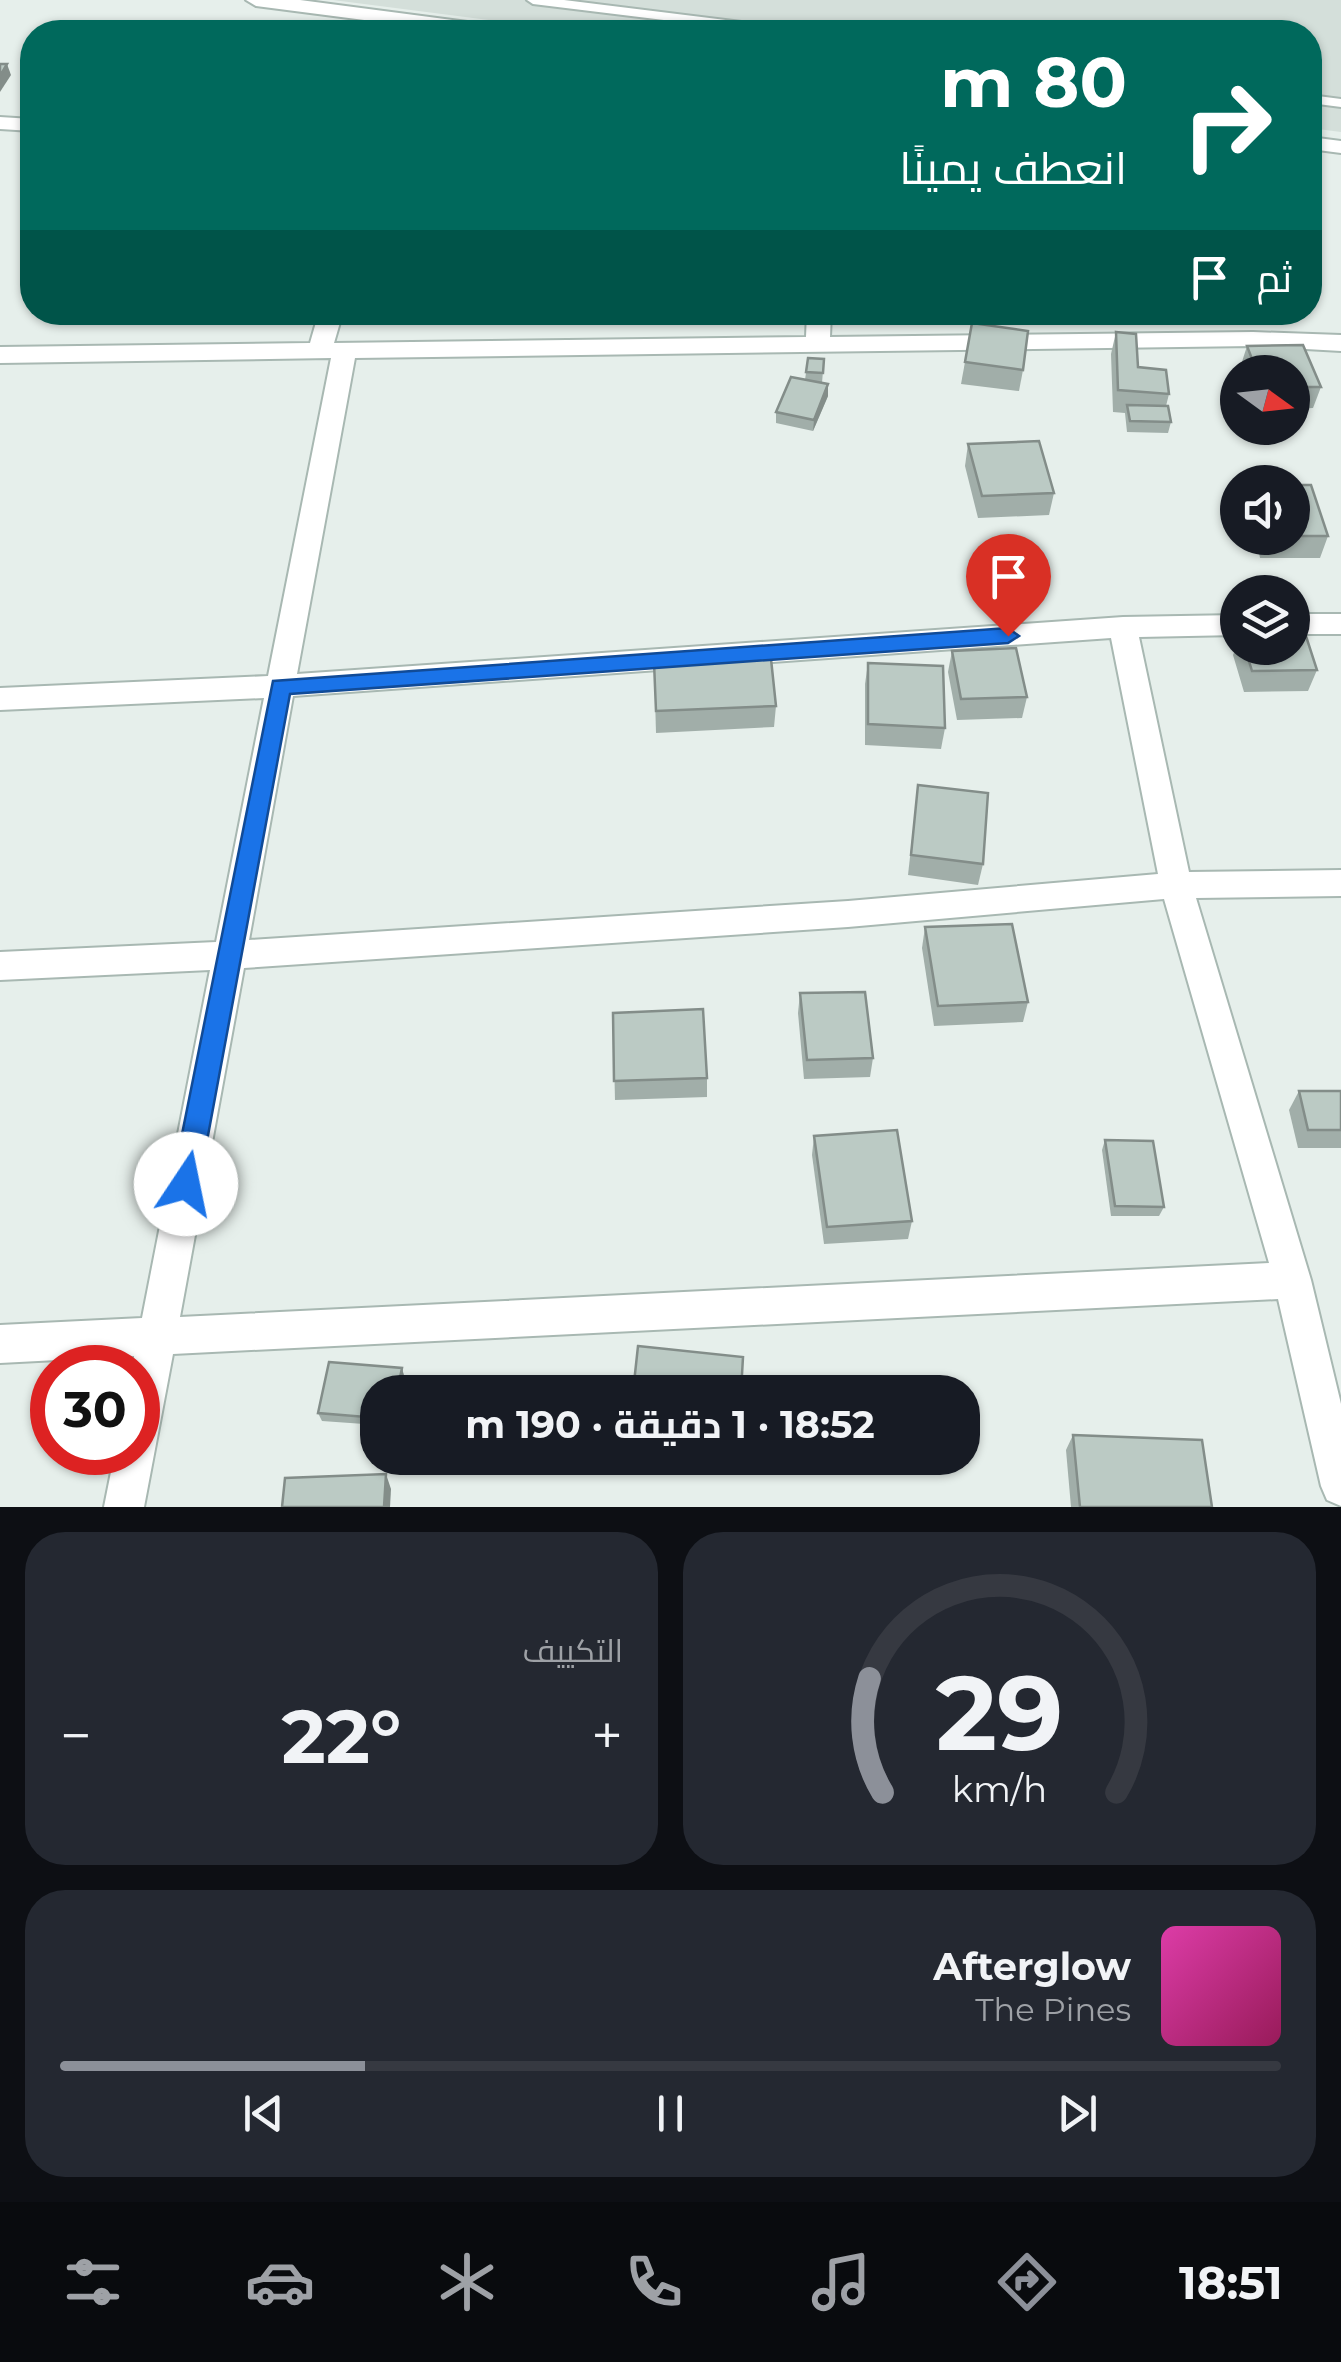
<!DOCTYPE html>
<html lang="ar">
<head>
<meta charset="utf-8">
<style>
	:root { --surface:#171b24; --page:#242831; --text:#f1f3f6; --muted:#9ea1a6; --line:#363941; --accent:#8c9099 }
	body { margin:0; font-family:Montserrat,Cairo,sans-serif; background:var(--page); color:var(--text); direction:rtl; height:100vh; display:flex; flex-direction:column; font-size:38px; white-space:nowrap }
	* { box-sizing:border-box; margin:0 }
	p { font-size:32px; color:var(--muted) }
	.icon { flex:none; width:55px; height:55px; fill:none; stroke:currentColor; stroke-width:2; stroke-linecap:round; stroke-linejoin:round }
	.map { position:relative; height:1507px; overflow:hidden; direction:ltr }
	.drawer { display:flex; flex-direction:column; gap:25px; padding:25px; background:#0d0f14; flex:1 }
	.drawer>* { flex:none }
	.top-card { position:absolute; left:20px; top:20px; width:1302px; height:305px; border-radius:40px; box-shadow:0 2px 8px #0004; direction:rtl; background:#00695c; color:#fff; overflow:hidden }
	.needle { width:65px; rotate:105deg }
	.buttons { position:absolute; left:1220px; top:355px; display:grid; gap:20px }
	.buttons a { display:grid; place-items:center; width:90px; height:90px; border-radius:50%; background:var(--surface); box-shadow:0 2px 8px #0004; font-size:50px }
	.speed { position:absolute; left:30px; top:1345px; display:flex; gap:20px; font-size:50px; font-weight:700; text-align:center }
	.speed>* { display:grid; place-content:center; width:130px; height:130px; border-radius:50%; background:var(--surface); box-shadow:0 2px 8px #0004; line-height:1 }
	.speed .limit { border:15px solid #d22; background:#fff; color:#111 }
	.pin { position:absolute; display:grid; place-items:center; width:85px; height:85px; color:#fff; margin:-102px -42px; border-radius:50% 50% 50% 0; rotate:-45deg; box-shadow:0 0 10px #0007 }
	.pin .icon { rotate:45deg }
	.me { position:absolute; width:110px; margin:-55px; rotate:11deg; stroke-linejoin:round; filter:drop-shadow(0 0 8px #0008) }
	.turn { display:flex; align-items:center; gap:35px; height:210px; padding:0 30px; font-size:45px }
	.turn .icon { width:130px; height:130px; stroke-width:2.5 }
	.turn b { display:block; font-size:70px; line-height:85px }
	.then { display:flex; align-items:center; height:95px; padding:0 30px; background:#0003; gap:20px; font-size:38px }
	.big { font-size:75px; font-weight:700; line-height:1.1 }
	.drawer .card { flex:1; display:flex; flex-direction:column; justify-content:center; gap:15px; min-width:0; padding:0 35px; border-radius:40px; background:var(--page) }
	.drawer .dial { align-items:center; gap:0 }
	.dial svg { height:260px; overflow:visible; fill:none; stroke:var(--line); stroke-width:7; stroke-linecap:round; text-anchor:middle }
	.dial text { fill:var(--text); stroke:none }
	.song { display:flex; align-items:center; gap:30px }
	.cover { width:120px; height:120px; border-radius:15px; background:linear-gradient(135deg,hsl(320 70% 55%),hsl(330 70% 35%)) }
	.played { height:10px; border-radius:5px; background:linear-gradient(90deg,var(--accent) 25%,var(--line) 25%) }
	.keys { display:flex; justify-content:space-around; direction:ltr }
	.heat { display:flex; justify-content:space-between; align-items:center; font-size:55px; direction:ltr }
	.drawer .tiles { flex:1; display:grid; gap:25px; grid-template-columns:1fr 1fr }
	.card:last-child { grid-column:span 2 }
	.trip { position:absolute; left:360px; top:1375px; width:620px; height:100px; border-radius:40px; background:var(--surface); box-shadow:0 2px 8px #0004; font-weight:700; line-height:100px; text-align:center; direction:rtl }
	.tab-bar { display:flex; height:160px; justify-content:space-around; align-items:center; background:#090b0e; color:var(--muted) }
	.tab-bar .icon { width:70px; height:70px }
	.tab-bar .selected { color:var(--accent) }
	.tab-bar b { font-size:45px; color:var(--text) }
	.map>svg:first-child { display:block }
	.built { fill:#d4dfda }
	.lines { fill:none; stroke-linecap:round; stroke-linejoin:round }
	.lane-casing { stroke:#a8b8b2; stroke-width:4 }
	.street-casing { stroke:#a8b8b2; stroke-width:4 }
	.lane { fill:#fff; fill-rule:evenodd }
	.street { fill:#fff; fill-rule:evenodd }
	.wall { fill:#a1aea9 }
	.shaded-wall { fill:#838d89 }
	.building { fill:#bbcac4; stroke:#838d89; stroke-width:2.5 }
	.route { fill:#1a73e8; stroke:#114b97; stroke-width:2.5 }
</style>
</head>
<body>
<div class="map">
<svg width="1341" height="1507" viewBox="0 0 1341 1507">
	<rect width="100%" height="100%" fill="#e6efeb"/>
	<path class="built" d="M 333,0 L 1341,0 L 1341,132 L 1310,128 L 1310,32 L 581,32 Z"/>
	<g class="lines">
		<g class="lane-casing">
			<g id="lane">
				<path d="M 527,0 L 564,0 L 790,28 L 797,32 L 762,32 L 533,4 Z"/>
				<path d="M 1310,95 L 1341,99 L 1341,107 L 1310,103 Z"/>
			</g>
		</g>
		<g class="street-casing">
			<g id="street">
				<path d="M 246,0 L 300,0 L 498,26 L 508,32 L 457,32 L 256,6 Z"/>
				<path d="M 0,117 L 32,119 L 32,131 L 0,129 Z"/>
				<path d="M 1310,137 L 1341,141 L 1341,153 L 1310,149 Z"/>
				<path d="M 319,312 L 343,312 L 334,343 L 806,337 L 807,312 L 831,312 L 830,337 L 1253,332 L 1341,335 L 1341,351 L 1253,346 L 355,358 L 297,674 L 1123,617 L 1238,615 L 1238,635 L 1139,637 L 1189,872 L 1341,870 L 1341,896 L 1196,898 L 1311,1280 L 1341,1404 L 1341,1506 L 1327,1500 L 1321,1486 L 1278,1299 L 173,1354 L 144,1507 L 104,1507 L 115,1452 L 138,1452 L 134,1356 L 0,1363 L 0,1325 L 142,1318 L 210,970 L 0,980 L 0,952 L 216,942 L 264,698 L 0,710 L 0,688 L 268,676 L 331,358 L 0,363 L 0,347 L 310,343 ZM 1111,638 L 1158,874 L 848,901 L 249,940 L 293,696 ZM 1164,899 L 1269,1263 L 180,1317 L 244,968 L 848,927 Z"/>
				<rect x="1292" y="614" width="49" height="20"/>
			</g>
		</g>
		<use href="#lane" class="lane"/>
		<use href="#street" class="street"/>
	</g>
	<g class="wall">
		<path d="M 1116,332 L 1138,367 L 1169,394 L 1166,406 L 1171,422 L 1168,433 L 1127,432 L 1125,413 L 1113,412 L 1111,354 Z"/>
		<path d="M 1247,346 L 1321,387 L 1313,408 L 1292,409 L 1292,372 L 1242,372 L 1240,368 Z"/>
		<path d="M 808,358 L 824,359 L 822,383 L 828,396 L 813,431 L 776,423 L 776,412 L 805,380 Z"/>
		<path d="M 965,362 L 1023,370 L 1019,391 L 961,384 Z"/>
		<path d="M 968,444 L 1054,493 L 1049,515 L 978,518 L 965,466 Z"/>
		<path d="M 1292,485 L 1328,536 L 1320,558 L 1260,558 L 1256,538 L 1292,538 Z"/>
		<path d="M 1238,643 L 1238,648 L 1292,648 L 1317,670 L 1308,691 L 1244,692 L 1233,655 Z"/>
		<path d="M 952,651 L 1027,697 L 1022,718 L 957,720 L 948,672 Z"/>
		<path d="M 654,662 L 776,706 L 774,727 L 656,733 Z"/>
		<path d="M 868,663 L 945,728 L 941,749 L 865,745 L 865,684 Z"/>
		<path d="M 918,785 L 983,864 L 978,885 L 908,875 Z"/>
		<path d="M 925,927 L 1028,1002 L 1023,1022 L 934,1026 L 922,948 Z"/>
		<path d="M 800,993 L 873,1058 L 870,1077 L 804,1079 L 798,1013 Z"/>
		<path d="M 613,1013 L 707,1078 L 707,1097 L 615,1100 Z"/>
		<path d="M 1299,1091 L 1341,1091 L 1341,1148 L 1298,1148 L 1289,1110 Z"/>
		<path d="M 814,1136 L 912,1221 L 908,1239 L 824,1244 L 812,1155 Z"/>
		<path d="M 1105,1140 L 1164,1207 L 1159,1216 L 1111,1216 L 1102,1150 Z"/>
		<path d="M 402,1368 L 404,1376 L 378,1392 L 378,1425 L 322,1421 L 318,1413 Z"/>
		<path d="M 1073,1435 L 1212,1507 L 1071,1507 L 1066,1450 Z"/>
		<path d="M 654,1458 L 736,1458 L 736,1465 Z"/>
	</g>
	<g class="shaded-wall">
		<path d="M 7,64 L 11,75 L 0,92 L 0,76 Z"/>
		<path d="M 828,384 L 828,396 L 813,431 L 814,420 Z"/>
		<path d="M 402,1368 L 404,1376 L 401,1392 L 397,1392 Z"/>
		<path d="M 386,1474 L 391,1489 L 390,1507 L 384,1507 Z"/>
	</g>
	<g class="building">
		<path d="M 159,28 L 197,32 L 156,32 Z"/>
		<path d="M 0,64 L 7,64 L 0,76 Z"/>
		<path d="M 972,323 L 1028,331 L 1023,370 L 965,362 Z"/>
		<path d="M 1116,332 L 1136,334 L 1138,367 L 1166,370 L 1169,394 L 1118,390 Z"/>
		<path d="M 1303,345 L 1321,387 L 1292,387 L 1292,372 L 1257,372 L 1247,346 Z"/>
		<path d="M 808,358 L 824,359 L 823,373 L 806,372 Z"/>
		<path d="M 791,377 L 828,384 L 814,420 L 776,412 Z"/>
		<path d="M 1127,405 L 1168,406 L 1171,422 L 1130,421 Z"/>
		<path d="M 1039,441 L 1054,493 L 982,496 L 968,444 Z"/>
		<path d="M 1292,485 L 1311,485 L 1328,536 L 1292,536 Z"/>
		<path d="M 1292,633 L 1305,633 L 1317,670 L 1252,671 L 1245,648 L 1292,648 Z"/>
		<path d="M 1016,648 L 1027,697 L 961,699 L 952,651 Z"/>
		<path d="M 771,659 L 776,706 L 656,711 L 654,662 Z"/>
		<path d="M 868,663 L 943,666 L 945,728 L 868,724 Z"/>
		<path d="M 918,785 L 988,793 L 983,864 L 911,855 Z"/>
		<path d="M 1012,924 L 1028,1002 L 938,1006 L 925,927 Z"/>
		<path d="M 865,992 L 873,1058 L 807,1060 L 800,993 Z"/>
		<path d="M 703,1009 L 707,1078 L 614,1081 L 613,1013 Z"/>
		<path d="M 1299,1091 L 1341,1091 L 1341,1130 L 1308,1130 Z"/>
		<path d="M 897,1130 L 912,1221 L 827,1227 L 814,1136 Z"/>
		<path d="M 1105,1140 L 1153,1141 L 1164,1207 L 1115,1206 Z"/>
		<path d="M 638,1346 L 743,1357 L 741,1392 L 633,1392 Z"/>
		<path d="M 329,1362 L 402,1368 L 397,1392 L 378,1392 L 378,1418 L 318,1413 Z"/>
		<path d="M 1073,1435 L 1202,1440 L 1212,1507 L 1080,1507 Z"/>
		<path d="M 386,1474 L 384,1507 L 282,1507 L 285,1478 Z"/>
	</g>
	<path class="route" d="M 1008,628 L 1019,636 L 1008,643 L 290,694 L 199,1184 L 195,1193 L 186,1197 L 176,1193 L 172,1184 L 273,681 Z"/>
</svg>
<div class="buttons">
<a><svg class="needle" viewBox="-14 -14 28 28"><path d="M0-13l5 13h-10z" fill="#e53935"/><path d="M0 13l5-13h-10z" fill="#9ea1a6"/></svg></a>
<a><svg class="icon" aria-label="sound" viewBox="0 0 24 24"><path d="M4 9h4l5-4v14l-5-4H4zM17 9q2 3 0 6"/></svg></a>
<a><svg class="icon" aria-label="layers" viewBox="0 0 24 24"><path d="M12 4l9 5-9 5-9-5zM3 14l9 5 9-5"/></svg></a>
</div>
<div class="speed"><div class="limit">30</div></div>
<div class="pin" style="left:1008px;top:636px;background:#d93025"><svg class="icon" aria-label="arrive" viewBox="0 0 24 24"><path d="M6 21V4h12l-3 4 3 4H6"/></svg></div>
<svg class="me" style="left:186px;top:1184px" viewBox="-20 -20 40 40"><circle r="19" fill="#fff"/><path d="M0-13L10 11 0 6-10 11z" fill="#1a73e8"/></svg>
<div class="trip">18:52 · 1 دقيقة · 190 m</div>
<div class="top-card">
<div class="turn"><svg class="icon" aria-label="right" viewBox="0 0 24 24"><path d="M7 20v-9h11M14 6l5 5-5 5"/></svg><div><b>80 m</b>انعطف يمينًا</div></div>
<div class="then">ثم<svg class="icon" aria-label="arrive" viewBox="0 0 24 24"><path d="M6 21V4h12l-3 4 3 4H6"/></svg></div>
</div>
</div>
<section class="drawer">
<div class="tiles">
<div class="card dial"><svg viewBox="0 0 100 80">
<path d="M14 69A42 42 0 1 1 86 69"/>
<path d="M14 69A42 42 0 0 1 10 34" stroke="#8c9099"/>
<text x="50" y="56" font-size="32" font-weight="700">29</text>
<text x="50" y="72" font-size="11">km/h</text>
</svg></div>
<div class="card"><p>التكييف</p>
<div class="heat"><a>−</a><b class="big">22°</b><a>+</a></div>
</div>
<div class="card">
<div class="song"><i class="cover"></i><div><b>Afterglow</b><p>The Pines</p></div></div>
<div class="played"></div>
<div class="keys"><svg class="icon" aria-label="previous" viewBox="0 0 24 24"><path d="M18 5L8 12l10 7zM5 5v14"/></svg><svg class="icon" aria-label="pause" viewBox="0 0 24 24"><path d="M8 5v14M16 5v14"/></svg><svg class="icon" aria-label="next" viewBox="0 0 24 24"><path d="M6 5l10 7-10 7zM19 5v14"/></svg></div>
</div>
</div>
</section>
<nav class="tab-bar">
<b>18:51</b>
<svg class="icon selected" aria-label="directions" viewBox="0 0 24 24"><path d="M12 3l9 9-9 9-9-9zM9 14v-3h6M13 9l2 2-2 2"/></svg>
<svg class="icon" aria-label="music" viewBox="0 0 24 24"><path d="M9 18V5l10-2v13"/><circle cx="6" cy="18" r="3"/><circle cx="16" cy="16" r="3"/></svg>
<svg class="icon" aria-label="phone" viewBox="0 0 24 24"><path d="M5 4h4l2 5-3 2q2 4 5 5l2-3 5 2v4C11 20 4 13 5 4z"/></svg>
<svg class="icon" aria-label="climate" viewBox="0 0 24 24"><path d="M12 3v18M4 7l16 10M4 17L20 7"/></svg>
<svg class="icon" aria-label="car" viewBox="0 0 24 24"><path d="M5 17H2v-5l4-1 3-4h7l3 4 3 1v5h-3M9 17h6M6 11h13"/><circle cx="7" cy="17" r="2"/><circle cx="17" cy="17" r="2"/></svg>
<svg class="icon" aria-label="filters" viewBox="0 0 24 24"><path d="M4 7h16M4 17h16"/><circle cx="9" cy="7" r="2"/><circle cx="15" cy="17" r="2"/></svg>
</nav>
</body>
</html>
